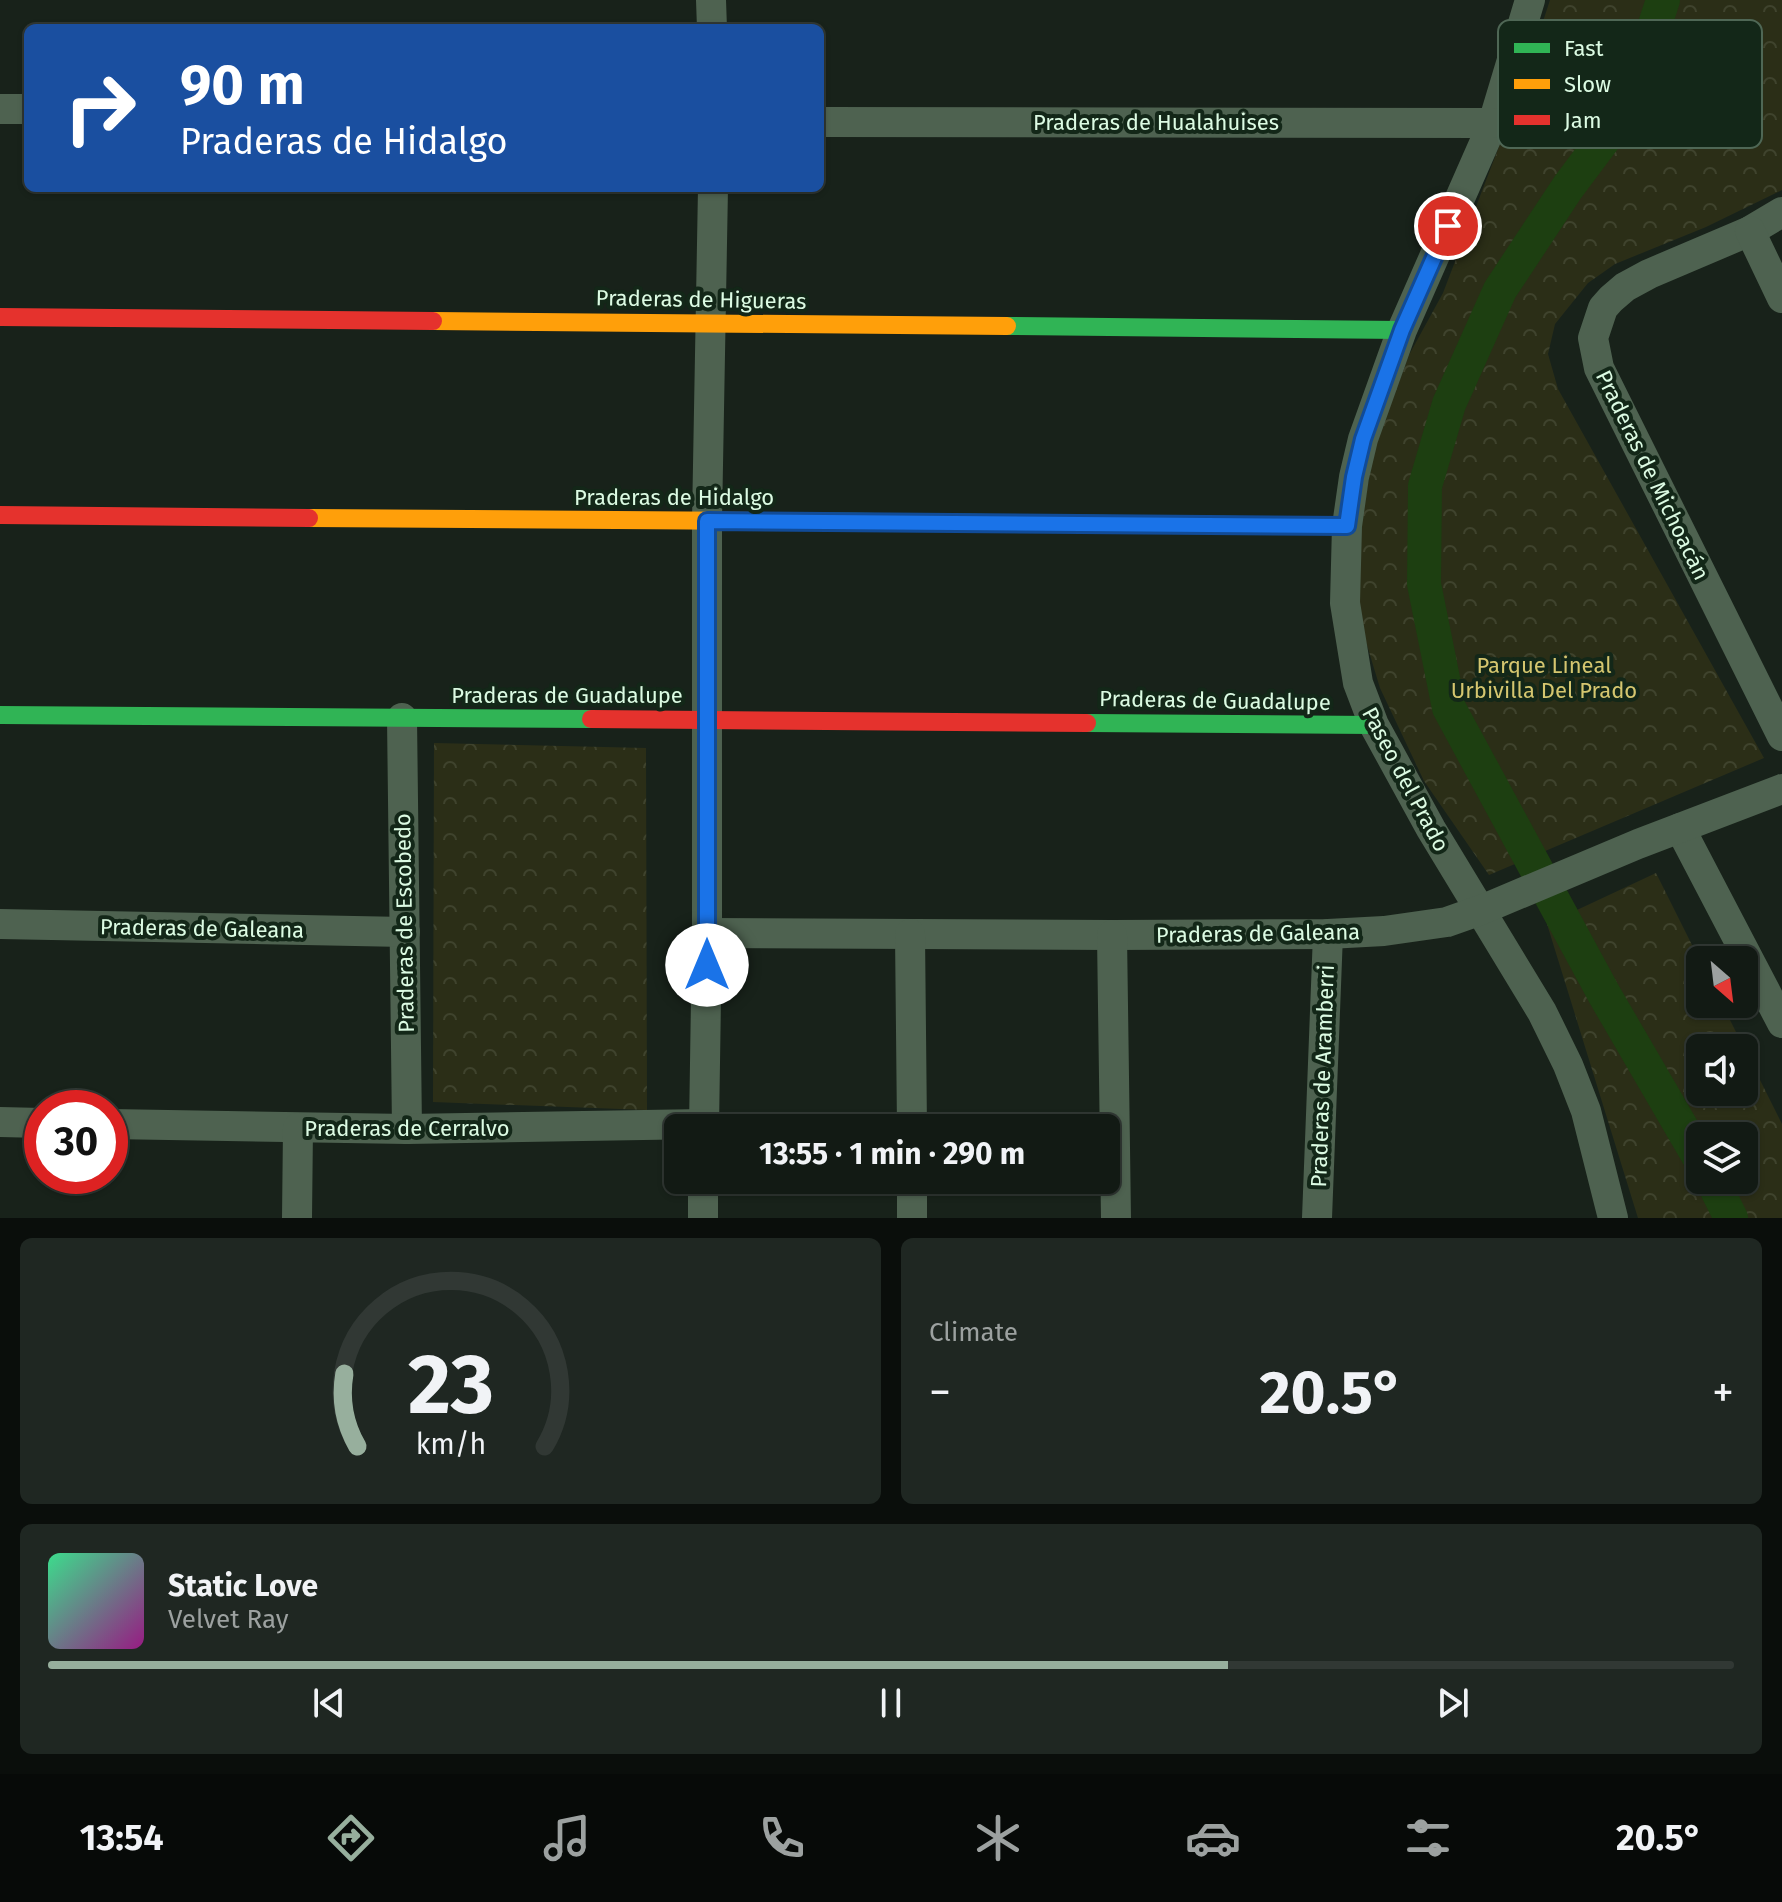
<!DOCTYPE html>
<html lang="en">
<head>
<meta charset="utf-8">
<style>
	:root { --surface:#121a14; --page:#1f2722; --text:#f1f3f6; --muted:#9ca1a0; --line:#313834; --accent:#97af9d }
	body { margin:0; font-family:"Fira Sans",sans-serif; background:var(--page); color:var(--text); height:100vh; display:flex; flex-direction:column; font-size:30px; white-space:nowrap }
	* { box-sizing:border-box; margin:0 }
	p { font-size:26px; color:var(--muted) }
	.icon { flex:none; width:44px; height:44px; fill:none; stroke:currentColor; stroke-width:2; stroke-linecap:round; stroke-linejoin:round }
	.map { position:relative; height:1218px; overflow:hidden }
	.sheet { display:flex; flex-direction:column; gap:20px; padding:20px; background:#0a0e0b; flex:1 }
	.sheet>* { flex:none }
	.top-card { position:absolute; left:24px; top:24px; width:800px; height:168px; border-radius:12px; box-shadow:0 2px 6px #0004,0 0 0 2px var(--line); background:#1a4fa0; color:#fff; overflow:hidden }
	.needle { width:52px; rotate:152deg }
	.buttons { position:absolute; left:1686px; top:946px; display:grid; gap:16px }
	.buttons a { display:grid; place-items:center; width:72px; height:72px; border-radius:12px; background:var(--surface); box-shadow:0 2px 6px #0004,0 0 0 2px var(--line); font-size:40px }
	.speed { position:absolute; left:24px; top:1090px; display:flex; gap:16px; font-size:40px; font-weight:700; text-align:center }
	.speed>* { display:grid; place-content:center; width:104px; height:104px; border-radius:50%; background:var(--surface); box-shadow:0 2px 6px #0004,0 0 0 2px var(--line); line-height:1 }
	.speed .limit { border:12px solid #d22; background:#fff; color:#111 }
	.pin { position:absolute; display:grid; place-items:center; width:68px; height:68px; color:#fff; margin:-34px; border:4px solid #fff; border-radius:50%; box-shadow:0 2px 8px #0007 }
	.me { position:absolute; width:88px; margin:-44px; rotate:0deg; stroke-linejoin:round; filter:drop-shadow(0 0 6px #0008) }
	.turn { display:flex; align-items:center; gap:28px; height:168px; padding:0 24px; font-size:36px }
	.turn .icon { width:104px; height:104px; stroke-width:2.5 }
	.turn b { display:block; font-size:56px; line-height:68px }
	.big { font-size:60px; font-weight:700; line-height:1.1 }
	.sheet .widget { flex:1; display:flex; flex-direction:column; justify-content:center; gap:12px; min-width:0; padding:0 28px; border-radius:12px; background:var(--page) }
	.sheet .dial { align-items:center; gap:0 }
	.dial svg { height:208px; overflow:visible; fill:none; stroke:var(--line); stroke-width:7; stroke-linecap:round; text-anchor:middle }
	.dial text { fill:var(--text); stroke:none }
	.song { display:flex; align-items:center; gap:24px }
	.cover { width:96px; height:96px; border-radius:12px; background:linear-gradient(135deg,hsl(150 70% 55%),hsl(310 70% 35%)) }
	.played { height:8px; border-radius:4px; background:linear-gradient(90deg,var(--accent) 70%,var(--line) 70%) }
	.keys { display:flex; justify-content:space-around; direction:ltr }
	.heat { display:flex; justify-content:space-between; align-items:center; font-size:44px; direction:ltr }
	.sheet .tiles { flex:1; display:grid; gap:20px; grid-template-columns:1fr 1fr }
	.widget:last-child { grid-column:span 2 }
	.trip { position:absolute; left:664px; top:1114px; width:456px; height:80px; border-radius:12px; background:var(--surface); box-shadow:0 2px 6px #0004,0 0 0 2px var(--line); font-weight:700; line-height:80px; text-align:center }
	.tabs { display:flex; height:128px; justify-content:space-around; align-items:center; background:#070a08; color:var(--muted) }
	.tabs .icon { width:56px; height:56px }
	.tabs .on { color:var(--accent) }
	.tabs b { font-size:36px; color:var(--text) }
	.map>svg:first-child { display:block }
	.forest { fill:url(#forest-crowns); fill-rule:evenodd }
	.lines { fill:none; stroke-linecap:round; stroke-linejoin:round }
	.canal { stroke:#1d3f11; stroke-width:34 }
	.street { stroke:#4e6250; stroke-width:30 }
	.fast { stroke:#30b455; stroke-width:18 }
	.slow { stroke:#ff9f0a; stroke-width:18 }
	.jam { stroke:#e5322d; stroke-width:18 }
	.route-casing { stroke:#114b97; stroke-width:20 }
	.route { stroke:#1a73e8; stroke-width:14 }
	.labels { text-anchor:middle; stroke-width:8; stroke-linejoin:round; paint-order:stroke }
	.street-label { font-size:22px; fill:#dcfbe3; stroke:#132718 }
	.park-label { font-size:22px; fill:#d5c66f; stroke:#132718 }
	.key { fill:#132718; stroke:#4f6755; stroke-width:2 }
	.key-label { font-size:22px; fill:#dcfbe3 }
</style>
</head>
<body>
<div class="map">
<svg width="1782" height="1218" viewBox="0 0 1782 1218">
	<defs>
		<pattern id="forest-crowns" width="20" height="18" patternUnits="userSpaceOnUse" patternTransform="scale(2)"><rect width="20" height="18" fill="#2b2e17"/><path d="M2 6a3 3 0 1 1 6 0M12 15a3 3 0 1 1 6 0" fill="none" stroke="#3f432d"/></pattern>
	</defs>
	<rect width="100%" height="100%" fill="#18221a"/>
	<g class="forest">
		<path d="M 1550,0 L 1782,0 L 1782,190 L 1706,227 L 1615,264 L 1588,283 L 1555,324 L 1548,354 L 1558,389 L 1764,758 L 1489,875 L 1424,781 L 1380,688 L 1360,622 L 1359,538 L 1374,449 L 1409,355 L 1443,293 L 1521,89 Z"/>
		<path d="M 434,743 L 646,748 L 647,1110 L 433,1102 Z"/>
		<path d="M 1656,873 L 1700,961 L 1700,1004 L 1722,1004 L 1744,1048 L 1700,1048 L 1700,1092 L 1744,1092 L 1744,1048 L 1782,1124 L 1782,1218 L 1638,1218 L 1547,924 ZM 1700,1136 L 1744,1136 L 1744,1180 L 1700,1180 Z"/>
	</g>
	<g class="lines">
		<g class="canal">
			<path d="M 1663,0 L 1628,107 L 1568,187 L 1500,290 L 1449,404 L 1425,486 L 1424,584 L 1449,708 L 1604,994 L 1700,1159"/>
			<path d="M 1712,1180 L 1731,1218"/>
		</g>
		<g class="street">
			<path d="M 711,0 L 712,28"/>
			<path d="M 1530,0 L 1493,123 L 1402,330 L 1363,439 L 1354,477 L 1347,526 L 1345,603 L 1358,683 L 1374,725 L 1431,829 L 1542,1012 L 1568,1065 L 1586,1111 L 1613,1218"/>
			<path d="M 0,109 L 28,109"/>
			<path d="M 820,122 L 1493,123"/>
			<path d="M 1782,212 L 1750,231 L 1649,274 L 1625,287 L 1611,299 L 1603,308 L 1593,338 L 1599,368 L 1782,736"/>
			<path d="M 1750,231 L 1782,298"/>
			<path d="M 402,718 L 407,1129"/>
			<path d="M 1680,828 L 1782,1023"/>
			<path d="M 0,924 L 405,932"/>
			<path d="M 707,933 L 1112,935 L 1328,934 L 1384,931 L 1447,922 L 1481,910 L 1638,844 L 1782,789"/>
			<path d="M 910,934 L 912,1128"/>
			<path d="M 1112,935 L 1116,1218"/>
			<path d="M 0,1122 L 42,1123"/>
			<path d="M 110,1124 L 407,1129 L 704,1124"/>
			<path d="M 704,1128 L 707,933 L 707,521 L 713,188"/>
			<path d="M 912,1180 L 912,1218"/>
			<path d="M 297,1218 L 298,1128"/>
			<path d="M 703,1218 L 703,1180"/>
			<path d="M 1317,1218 L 1328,934"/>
		</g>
		<g class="fast">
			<path d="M 1007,326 L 1402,330"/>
			<path d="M 761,521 L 1347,526"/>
			<path d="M 0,715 L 591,719"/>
			<path d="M 1087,723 L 1374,725"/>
		</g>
		<g class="slow">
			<path d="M 433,321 L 1007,326"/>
			<path d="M 309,518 L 761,521"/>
		</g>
		<g class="jam">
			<path d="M 0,317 L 433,321"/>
			<path d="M 0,515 L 309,518"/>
			<path d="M 591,719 L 1087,723"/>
		</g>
	</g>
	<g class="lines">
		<g class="route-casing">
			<path id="route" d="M 707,965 L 707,521 L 1347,526 L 1354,477 L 1363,439 L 1402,330 L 1448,226"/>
		</g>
		<use href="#route" class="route"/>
	</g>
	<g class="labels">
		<g class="street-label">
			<text x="1156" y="130">Praderas de Hualahuises</text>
			<text transform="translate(701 299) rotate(1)" y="8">Praderas de Higueras</text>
			<text transform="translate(1653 475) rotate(64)" y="8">Praderas de Michoacán</text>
			<text x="674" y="505">Praderas de Hidalgo</text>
			<text x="567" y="703">Praderas de Guadalupe</text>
			<text transform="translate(1215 700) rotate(1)" y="8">Praderas de Guadalupe</text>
			<text transform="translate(1406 779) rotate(62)" y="8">Paseo del Prado</text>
			<text transform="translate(404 923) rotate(-91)" y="8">Praderas de Escobedo</text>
			<text transform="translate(202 928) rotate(1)" y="8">Praderas de Galeana</text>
			<text transform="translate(1258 933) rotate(-1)" y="8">Praderas de Galeana</text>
			<text transform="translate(1322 1076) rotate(-88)" y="8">Praderas de Aramberri</text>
			<text x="407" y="1136">Praderas de Cerralvo</text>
		</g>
		<g class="park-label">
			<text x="1544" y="673">Parque Lineal<tspan x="1544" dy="25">Urbivilla Del Prado</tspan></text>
		</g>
	</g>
	<rect x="1498" y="20" width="264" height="128" rx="12" class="key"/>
	<rect x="1514" y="43" width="36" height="10" fill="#30b455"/>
	<rect x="1514" y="79" width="36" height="10" fill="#ff9f0a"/>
	<rect x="1514" y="115" width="36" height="10" fill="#e5322d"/>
	<g class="key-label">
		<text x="1564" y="56">Fast</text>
		<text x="1564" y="92">Slow</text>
		<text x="1564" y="128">Jam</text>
	</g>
</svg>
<div class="buttons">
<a><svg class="needle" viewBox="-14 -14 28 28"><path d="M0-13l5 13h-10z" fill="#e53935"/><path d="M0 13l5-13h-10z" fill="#9ca1a0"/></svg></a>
<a><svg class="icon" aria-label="sound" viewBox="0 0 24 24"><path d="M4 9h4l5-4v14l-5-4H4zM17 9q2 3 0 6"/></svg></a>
<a><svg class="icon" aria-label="layers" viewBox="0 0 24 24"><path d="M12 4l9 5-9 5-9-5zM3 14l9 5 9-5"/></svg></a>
</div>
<div class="speed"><div class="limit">30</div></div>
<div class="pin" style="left:1448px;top:226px;background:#d93025"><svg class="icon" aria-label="arrive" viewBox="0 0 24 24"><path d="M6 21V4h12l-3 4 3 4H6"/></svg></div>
<svg class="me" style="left:707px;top:965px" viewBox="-20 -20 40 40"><circle r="19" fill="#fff"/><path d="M0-13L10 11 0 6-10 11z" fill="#1a73e8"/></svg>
<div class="trip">13:55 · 1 min · 290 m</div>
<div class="top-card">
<div class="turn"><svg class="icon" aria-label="right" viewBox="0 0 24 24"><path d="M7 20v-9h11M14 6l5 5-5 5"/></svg><div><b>90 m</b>Praderas de Hidalgo</div></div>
</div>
</div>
<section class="sheet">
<div class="tiles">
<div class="widget dial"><svg viewBox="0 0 100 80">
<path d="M14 69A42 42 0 1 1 86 69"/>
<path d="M14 69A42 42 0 0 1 9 41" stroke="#97af9d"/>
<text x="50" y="56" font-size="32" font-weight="700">23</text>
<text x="50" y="72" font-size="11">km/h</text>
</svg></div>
<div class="widget"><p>Climate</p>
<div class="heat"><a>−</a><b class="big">20.5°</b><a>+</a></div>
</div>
<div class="widget">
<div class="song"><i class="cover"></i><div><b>Static Love</b><p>Velvet Ray</p></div></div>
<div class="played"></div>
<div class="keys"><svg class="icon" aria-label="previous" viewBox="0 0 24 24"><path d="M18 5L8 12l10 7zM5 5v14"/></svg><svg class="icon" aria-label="pause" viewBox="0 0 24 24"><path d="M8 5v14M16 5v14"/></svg><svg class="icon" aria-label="next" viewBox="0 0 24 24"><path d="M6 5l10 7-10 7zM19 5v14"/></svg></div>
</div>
</div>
</section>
<nav class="tabs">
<b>13:54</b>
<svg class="icon on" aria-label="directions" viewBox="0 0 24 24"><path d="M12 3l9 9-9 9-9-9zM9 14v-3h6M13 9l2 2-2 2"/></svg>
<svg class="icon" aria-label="music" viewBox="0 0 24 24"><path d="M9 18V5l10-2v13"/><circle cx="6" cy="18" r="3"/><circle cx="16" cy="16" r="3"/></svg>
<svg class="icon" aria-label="phone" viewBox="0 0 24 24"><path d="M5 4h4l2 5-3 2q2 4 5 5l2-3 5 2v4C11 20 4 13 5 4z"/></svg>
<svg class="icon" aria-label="climate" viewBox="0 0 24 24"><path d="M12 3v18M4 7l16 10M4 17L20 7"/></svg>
<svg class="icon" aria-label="car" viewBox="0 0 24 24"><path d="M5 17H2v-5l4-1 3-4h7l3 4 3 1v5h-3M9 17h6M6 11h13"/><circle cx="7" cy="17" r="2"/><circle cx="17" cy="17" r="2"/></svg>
<svg class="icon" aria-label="filters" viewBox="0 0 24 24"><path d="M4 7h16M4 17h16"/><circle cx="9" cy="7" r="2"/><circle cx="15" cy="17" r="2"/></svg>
<b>20.5°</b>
</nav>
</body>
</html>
